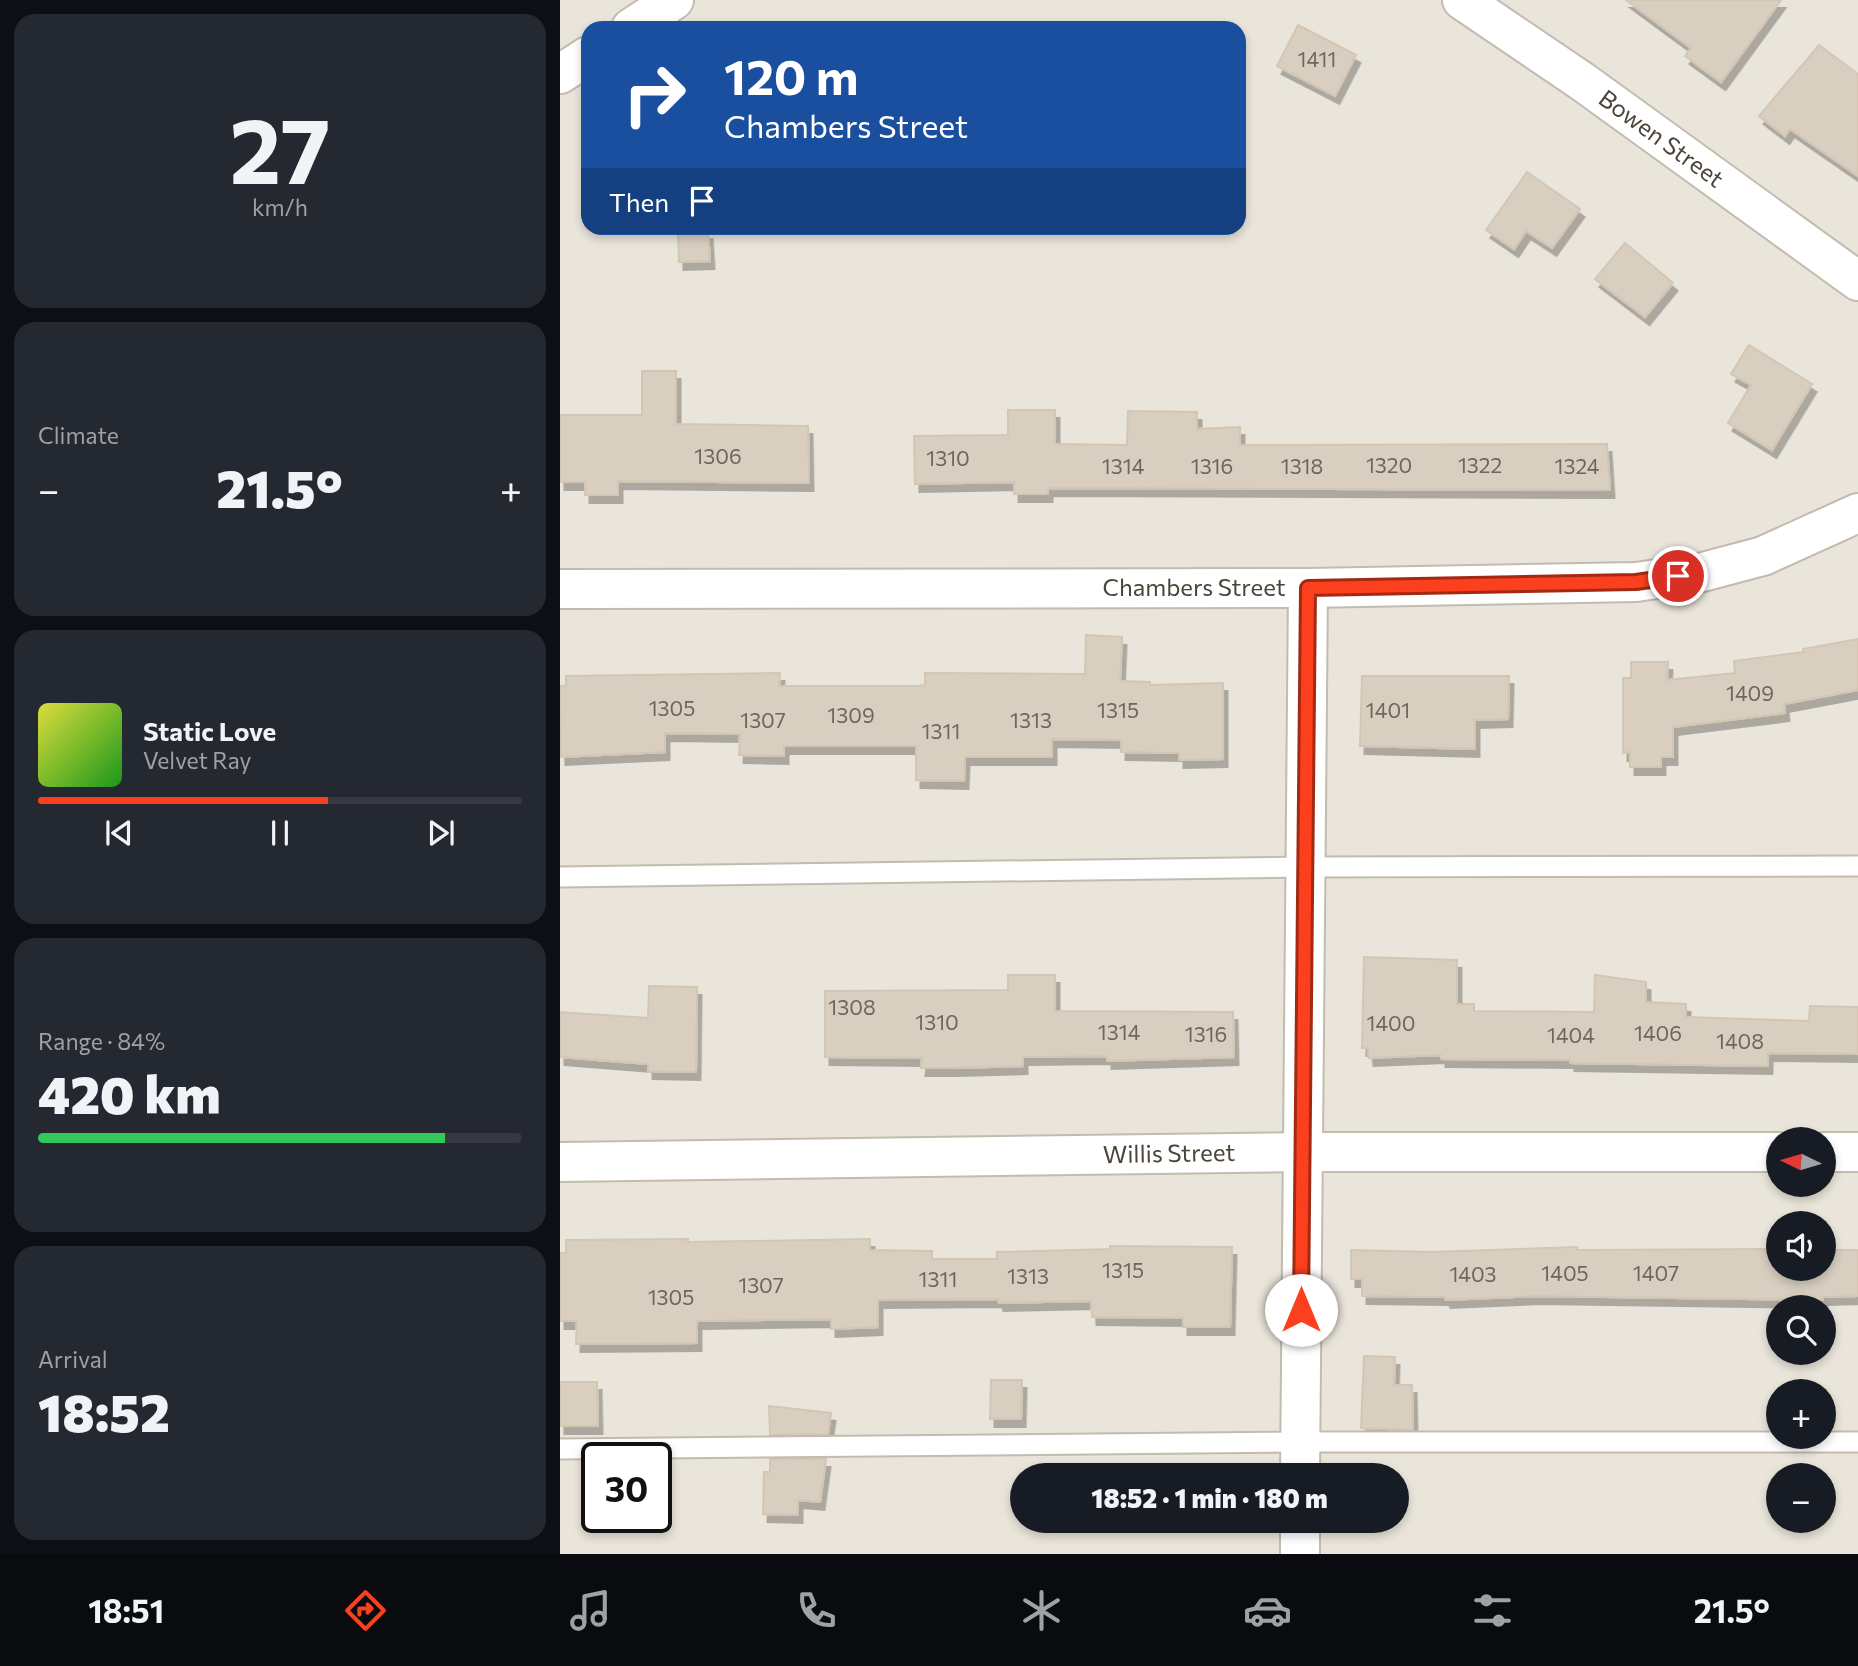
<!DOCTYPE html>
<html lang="en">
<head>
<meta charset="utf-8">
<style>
	:root { --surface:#171b24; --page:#242831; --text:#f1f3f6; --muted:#9ea1a6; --line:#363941; --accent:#fc3f1d }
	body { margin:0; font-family:Commissioner,sans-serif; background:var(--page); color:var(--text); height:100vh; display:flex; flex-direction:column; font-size:26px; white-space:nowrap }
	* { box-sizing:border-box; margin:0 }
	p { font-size:23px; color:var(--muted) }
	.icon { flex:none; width:38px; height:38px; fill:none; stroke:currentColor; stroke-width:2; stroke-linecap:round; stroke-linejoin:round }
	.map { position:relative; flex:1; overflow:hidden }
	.sheet { display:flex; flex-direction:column; gap:14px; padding:14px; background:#0d0f14; width:560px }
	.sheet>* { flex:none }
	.guide { position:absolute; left:21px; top:21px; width:665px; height:214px; border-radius:21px; box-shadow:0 4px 10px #0003; background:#1a4fa0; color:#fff; overflow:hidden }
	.needle { width:46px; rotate:275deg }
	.buttons { position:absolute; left:1206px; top:1127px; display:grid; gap:14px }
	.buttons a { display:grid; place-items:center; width:70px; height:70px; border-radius:50%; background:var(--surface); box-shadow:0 4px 10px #0003; font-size:35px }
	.speed { position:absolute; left:21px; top:1442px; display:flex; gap:14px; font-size:35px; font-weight:700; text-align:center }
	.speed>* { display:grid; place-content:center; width:91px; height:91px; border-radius:50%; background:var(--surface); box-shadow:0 4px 10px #0003; line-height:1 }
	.speed .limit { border:4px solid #111; border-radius:10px; background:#fff; color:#111 }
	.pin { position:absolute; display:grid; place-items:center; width:60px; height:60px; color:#fff; margin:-30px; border:4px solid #fff; border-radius:50%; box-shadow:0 2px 7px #0007 }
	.me { position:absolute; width:77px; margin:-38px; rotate:0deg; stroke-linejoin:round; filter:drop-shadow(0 0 5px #0008) }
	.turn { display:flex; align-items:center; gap:24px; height:147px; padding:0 28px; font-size:32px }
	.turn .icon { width:91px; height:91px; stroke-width:2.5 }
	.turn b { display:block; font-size:49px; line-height:60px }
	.then { display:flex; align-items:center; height:66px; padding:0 28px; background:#0003; gap:14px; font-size:26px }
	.big { font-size:52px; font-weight:800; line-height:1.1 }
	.sheet .card { flex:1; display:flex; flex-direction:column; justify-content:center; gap:10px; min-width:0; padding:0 24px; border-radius:21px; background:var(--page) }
	.sheet .dial { align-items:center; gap:0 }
	.dial b { font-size:91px; line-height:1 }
	.song { display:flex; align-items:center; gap:21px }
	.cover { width:84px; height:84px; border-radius:10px; background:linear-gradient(135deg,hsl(60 70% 55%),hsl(120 70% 35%)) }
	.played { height:7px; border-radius:4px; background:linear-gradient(90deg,var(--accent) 60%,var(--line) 60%) }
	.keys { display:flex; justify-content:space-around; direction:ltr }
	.heat { display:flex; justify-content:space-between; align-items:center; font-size:38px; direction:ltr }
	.charge { height:10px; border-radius:5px; background:linear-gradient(90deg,#34c759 84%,var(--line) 0) }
	.trip { position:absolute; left:450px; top:1463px; width:399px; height:70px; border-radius:35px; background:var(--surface); box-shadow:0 4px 10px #0003; font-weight:800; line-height:70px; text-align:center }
	.tabs { display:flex; height:112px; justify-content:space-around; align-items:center; background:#090b0e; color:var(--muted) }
	.tabs .icon { width:49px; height:49px }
	.tabs .on { color:var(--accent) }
	.tabs b { font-size:32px; color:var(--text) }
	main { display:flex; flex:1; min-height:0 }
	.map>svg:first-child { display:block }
	.residential { fill:#eae5da; fill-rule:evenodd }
	.building { fill:#d8cfc1; stroke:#d3c7b4; stroke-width:2; filter:url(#shadow) }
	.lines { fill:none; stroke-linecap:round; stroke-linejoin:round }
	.service-casing { stroke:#c2bbae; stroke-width:23 }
	.minor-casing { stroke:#c2bbae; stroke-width:42 }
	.service { stroke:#fff; stroke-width:19 }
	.minor { stroke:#fff; stroke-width:38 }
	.route-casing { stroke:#a42913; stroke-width:18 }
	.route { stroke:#fc3f1d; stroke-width:12 }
	.labels { text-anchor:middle; stroke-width:5; stroke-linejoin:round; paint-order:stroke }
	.number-label { font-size:21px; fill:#6e675b }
	.street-label { font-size:24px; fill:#4b4439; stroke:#fff }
</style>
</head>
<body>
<main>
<section class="sheet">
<div class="card dial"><b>27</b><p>km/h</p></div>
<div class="card"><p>Climate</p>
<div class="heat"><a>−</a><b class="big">21.5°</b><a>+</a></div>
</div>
<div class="card">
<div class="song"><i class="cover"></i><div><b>Static Love</b><p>Velvet Ray</p></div></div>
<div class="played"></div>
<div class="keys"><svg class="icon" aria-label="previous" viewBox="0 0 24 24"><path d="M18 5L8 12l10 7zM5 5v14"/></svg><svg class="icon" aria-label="pause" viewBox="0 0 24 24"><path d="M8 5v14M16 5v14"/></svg><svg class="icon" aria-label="next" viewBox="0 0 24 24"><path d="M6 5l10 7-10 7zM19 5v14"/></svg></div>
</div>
<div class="card"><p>Range · 84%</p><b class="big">420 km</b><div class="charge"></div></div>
<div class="card"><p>Arrival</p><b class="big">18:52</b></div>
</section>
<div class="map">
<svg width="1298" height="1554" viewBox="0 0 1298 1554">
	<defs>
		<filter id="shadow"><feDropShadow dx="4.5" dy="8" stdDeviation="0" flood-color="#0004"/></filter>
	</defs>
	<rect width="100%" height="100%" fill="#f6f3ec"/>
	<path class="residential" d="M 0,0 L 1298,0 L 1298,1554 L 0,1554 ZM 28,28 L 679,28 L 679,228 L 28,228 ZM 1218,1139 L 1264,1139 L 1264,1185 L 1218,1185 ZM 1218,1223 L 1264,1223 L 1264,1269 L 1218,1269 ZM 1218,1307 L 1264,1307 L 1264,1353 L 1218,1353 ZM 1218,1391 L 1264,1391 L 1264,1437 L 1218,1437 ZM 37,1458 L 96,1458 L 96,1517 L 37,1517 ZM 462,1475 L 836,1475 L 836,1521 L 462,1521 ZM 1218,1475 L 1264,1475 L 1264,1521 L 1218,1521 Z"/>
	<g class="building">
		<path d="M 1066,0 L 1221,0 L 1161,82 L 1125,56 L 1131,48 Z"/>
		<path d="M 738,25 L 796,55 L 775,96 L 717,66 Z"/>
		<path d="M 1259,45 L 1298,74 L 1298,176 L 1230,129 L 1225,136 L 1199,116 Z"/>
		<path d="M 967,172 L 1020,209 L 992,248 L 966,231 L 954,249 L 926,230 Z"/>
		<path d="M 148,231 L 150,261 L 119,262 L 118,233 Z"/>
		<path d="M 1065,243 L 1113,283 L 1085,317 L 1035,279 Z"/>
		<path d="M 1189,345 L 1252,384 L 1212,450 L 1168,423 L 1191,385 L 1171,374 Z"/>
		<path d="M 82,371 L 116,371 L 116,424 L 248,426 L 249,483 L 58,481 L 58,495 L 25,495 L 25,482 L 0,482 L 0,415 L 82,415 Z"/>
		<path d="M 448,410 L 495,410 L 495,444 L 567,445 L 568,411 L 637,412 L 637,429 L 680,427 L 680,445 L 1047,444 L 1050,490 L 488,488 L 488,494 L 454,494 L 454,482 L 355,484 L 354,436 L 448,435 Z"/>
		<path d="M 526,635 L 562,637 L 560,681 L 590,682 L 590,685 L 663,683 L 663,759 L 619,760 L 619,753 L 561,752 L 561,740 L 492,739 L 492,757 L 405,757 L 404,781 L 356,780 L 356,746 L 224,746 L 224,756 L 179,755 L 180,734 L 105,733 L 105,752 L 1,757 L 0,686 L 6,686 L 6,676 L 220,673 L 219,686 L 358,686 L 365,685 L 365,673 L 525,674 Z"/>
		<path d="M 1298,639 L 1298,690 L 1224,704 L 1225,713 L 1113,727 L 1113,757 L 1101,757 L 1101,767 L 1070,767 L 1070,752 L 1063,753 L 1063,678 L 1071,678 L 1071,662 L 1108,662 L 1107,680 L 1175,673 L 1174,661 L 1244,652 L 1243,649 Z"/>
		<path d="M 802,676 L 949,676 L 948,719 L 915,720 L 915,749 L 800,746 Z"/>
		<path d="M 804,957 L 897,960 L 897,1004 L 914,1004 L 914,1011 L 1034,1012 L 1035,975 L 1086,982 L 1086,1002 L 1126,1004 L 1126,1017 L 1249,1021 L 1250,1006 L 1298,1007 L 1298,1054 L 1208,1053 L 1208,1066 L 1010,1063 L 1010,1060 L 881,1059 L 881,1055 L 809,1058 L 808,1048 L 802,1048 Z"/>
		<path d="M 448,975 L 495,975 L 495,1011 L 673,1012 L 674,1057 L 547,1061 L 547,1056 L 463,1057 L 463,1066 L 394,1068 L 361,1068 L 362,1058 L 265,1057 L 265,991 L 448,990 Z"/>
		<path d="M 89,986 L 137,987 L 136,1072 L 88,1071 L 88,1064 L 0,1057 L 0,1012 L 88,1018 Z"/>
		<path d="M 128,1239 L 128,1242 L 310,1239 L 310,1250 L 372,1251 L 372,1259 L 437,1259 L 437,1252 L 550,1249 L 550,1246 L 672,1247 L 670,1327 L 623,1327 L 623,1318 L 532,1317 L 531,1301 L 439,1303 L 438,1299 L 318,1300 L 318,1327 L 271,1329 L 271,1319 L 137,1321 L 137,1343 L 16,1344 L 17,1321 L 0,1321 L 0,1253 L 6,1253 L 6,1240 Z"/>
		<path d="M 1017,1247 L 1017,1250 L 1218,1249 L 1218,1269 L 1264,1269 L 1264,1250 L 1298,1250 L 1298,1296 L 1263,1297 L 1263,1300 L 975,1296 L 886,1300 L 885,1297 L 802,1296 L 802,1279 L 791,1279 L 791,1250 L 873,1252 Z"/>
		<path d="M 804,1356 L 835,1357 L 834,1385 L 852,1385 L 853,1430 L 801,1428 Z"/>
		<path d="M 431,1380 L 462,1380 L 461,1419 L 430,1419 Z"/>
		<path d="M 0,1382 L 37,1382 L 38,1426 L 0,1426 Z"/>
		<path d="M 209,1406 L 271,1413 L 268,1434 L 210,1435 Z"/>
		<path d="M 210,1459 L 266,1459 L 260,1502 L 238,1500 L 238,1515 L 203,1514 L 204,1472 L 210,1472 Z"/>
	</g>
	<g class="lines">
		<g class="service-casing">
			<g id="service">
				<path d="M 0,877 L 745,867 L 1298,866"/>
				<path d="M 0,1449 L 740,1442 L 1298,1442"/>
			</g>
		</g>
		<g class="minor-casing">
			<g id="minor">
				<path d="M 902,0 L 1023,82 L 1298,281"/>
				<path d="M 71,28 L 114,0"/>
				<path d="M 0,74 L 28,56"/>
				<path d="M 0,589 L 748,588 L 1076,582 L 1139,573 L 1203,556 L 1298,513"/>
				<path d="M 1264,1152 L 1298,1152"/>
				<path d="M 0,1162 L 742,1152 L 1218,1152"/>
				<path d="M 740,1475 L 748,588"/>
				<path d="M 740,1554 L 740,1521"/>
			</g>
		</g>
		<use href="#service" class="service"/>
		<use href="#minor" class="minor"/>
	</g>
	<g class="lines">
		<g class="route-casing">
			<path id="route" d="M 741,1310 L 748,588 L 1076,582 L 1118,576"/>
		</g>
		<use href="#route" class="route"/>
	</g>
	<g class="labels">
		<g class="number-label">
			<text x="757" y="67">1411</text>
			<text x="158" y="464">1306</text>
			<text x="388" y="466">1310</text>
			<text x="829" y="473">1320</text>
			<text x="920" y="473">1322</text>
			<text x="563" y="474">1314</text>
			<text x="652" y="474">1316</text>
			<text x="742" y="474">1318</text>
			<text x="1017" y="474">1324</text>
			<text x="1190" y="701">1409</text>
			<text x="112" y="716">1305</text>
			<text x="558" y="718">1315</text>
			<text x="828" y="718">1401</text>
			<text x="291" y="723">1309</text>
			<text x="203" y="728">1307</text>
			<text x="471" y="728">1313</text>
			<text x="381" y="739">1311</text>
			<text x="292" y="1015">1308</text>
			<text x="377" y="1030">1310</text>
			<text x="831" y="1031">1400</text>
			<text x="559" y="1040">1314</text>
			<text x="1098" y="1041">1406</text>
			<text x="646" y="1042">1316</text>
			<text x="1011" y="1043">1404</text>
			<text x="1180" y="1049">1408</text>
			<text x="563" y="1278">1315</text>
			<text x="1005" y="1281">1405</text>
			<text x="1096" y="1281">1407</text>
			<text x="913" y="1282">1403</text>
			<text x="468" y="1284">1313</text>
			<text x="378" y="1287">1311</text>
			<text x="201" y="1293">1307</text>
			<text x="111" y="1305">1305</text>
		</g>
		<g class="street-label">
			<text transform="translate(1101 139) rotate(36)" y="8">Bowen Street</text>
			<text x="634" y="596">Chambers Street</text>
			<text transform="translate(609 1154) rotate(-1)" y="8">Willis Street</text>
		</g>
	</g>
</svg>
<div class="buttons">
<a><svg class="needle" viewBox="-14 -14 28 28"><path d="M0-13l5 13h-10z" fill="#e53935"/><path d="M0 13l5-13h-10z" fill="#9ea1a6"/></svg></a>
<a><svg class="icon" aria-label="sound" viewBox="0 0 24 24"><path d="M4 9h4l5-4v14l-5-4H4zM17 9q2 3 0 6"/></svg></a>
<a><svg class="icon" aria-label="search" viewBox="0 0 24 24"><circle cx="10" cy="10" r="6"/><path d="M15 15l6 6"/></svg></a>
<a>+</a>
<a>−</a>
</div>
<div class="speed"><div class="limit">30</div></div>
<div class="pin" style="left:1118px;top:576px;background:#d93025"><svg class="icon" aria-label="arrive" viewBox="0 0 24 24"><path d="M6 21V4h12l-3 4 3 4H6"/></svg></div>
<svg class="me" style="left:741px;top:1310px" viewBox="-20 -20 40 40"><circle r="19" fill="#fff"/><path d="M0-13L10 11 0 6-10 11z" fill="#fc3f1d"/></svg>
<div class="trip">18:52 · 1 min · 180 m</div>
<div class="guide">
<div class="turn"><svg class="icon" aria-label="right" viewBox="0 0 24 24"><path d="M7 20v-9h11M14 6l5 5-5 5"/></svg><div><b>120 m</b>Chambers Street</div></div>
<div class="then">Then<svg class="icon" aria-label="arrive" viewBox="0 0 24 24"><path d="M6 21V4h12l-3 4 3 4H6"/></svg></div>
</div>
</div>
</main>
<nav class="tabs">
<b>18:51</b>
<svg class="icon on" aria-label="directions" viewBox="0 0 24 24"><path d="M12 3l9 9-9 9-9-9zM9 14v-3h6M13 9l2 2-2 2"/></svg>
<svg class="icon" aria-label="music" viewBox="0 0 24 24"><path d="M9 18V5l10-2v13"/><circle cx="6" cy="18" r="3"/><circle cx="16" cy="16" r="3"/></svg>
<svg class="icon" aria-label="phone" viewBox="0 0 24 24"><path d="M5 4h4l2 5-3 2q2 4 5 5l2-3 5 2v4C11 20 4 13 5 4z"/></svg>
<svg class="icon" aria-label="climate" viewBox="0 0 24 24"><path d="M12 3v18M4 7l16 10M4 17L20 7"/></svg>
<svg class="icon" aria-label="car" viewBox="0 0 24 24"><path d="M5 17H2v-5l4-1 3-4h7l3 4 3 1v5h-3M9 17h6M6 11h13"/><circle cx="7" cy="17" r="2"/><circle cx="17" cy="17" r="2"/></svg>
<svg class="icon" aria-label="filters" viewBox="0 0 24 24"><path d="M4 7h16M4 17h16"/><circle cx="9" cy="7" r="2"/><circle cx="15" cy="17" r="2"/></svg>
<b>21.5°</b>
</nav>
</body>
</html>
